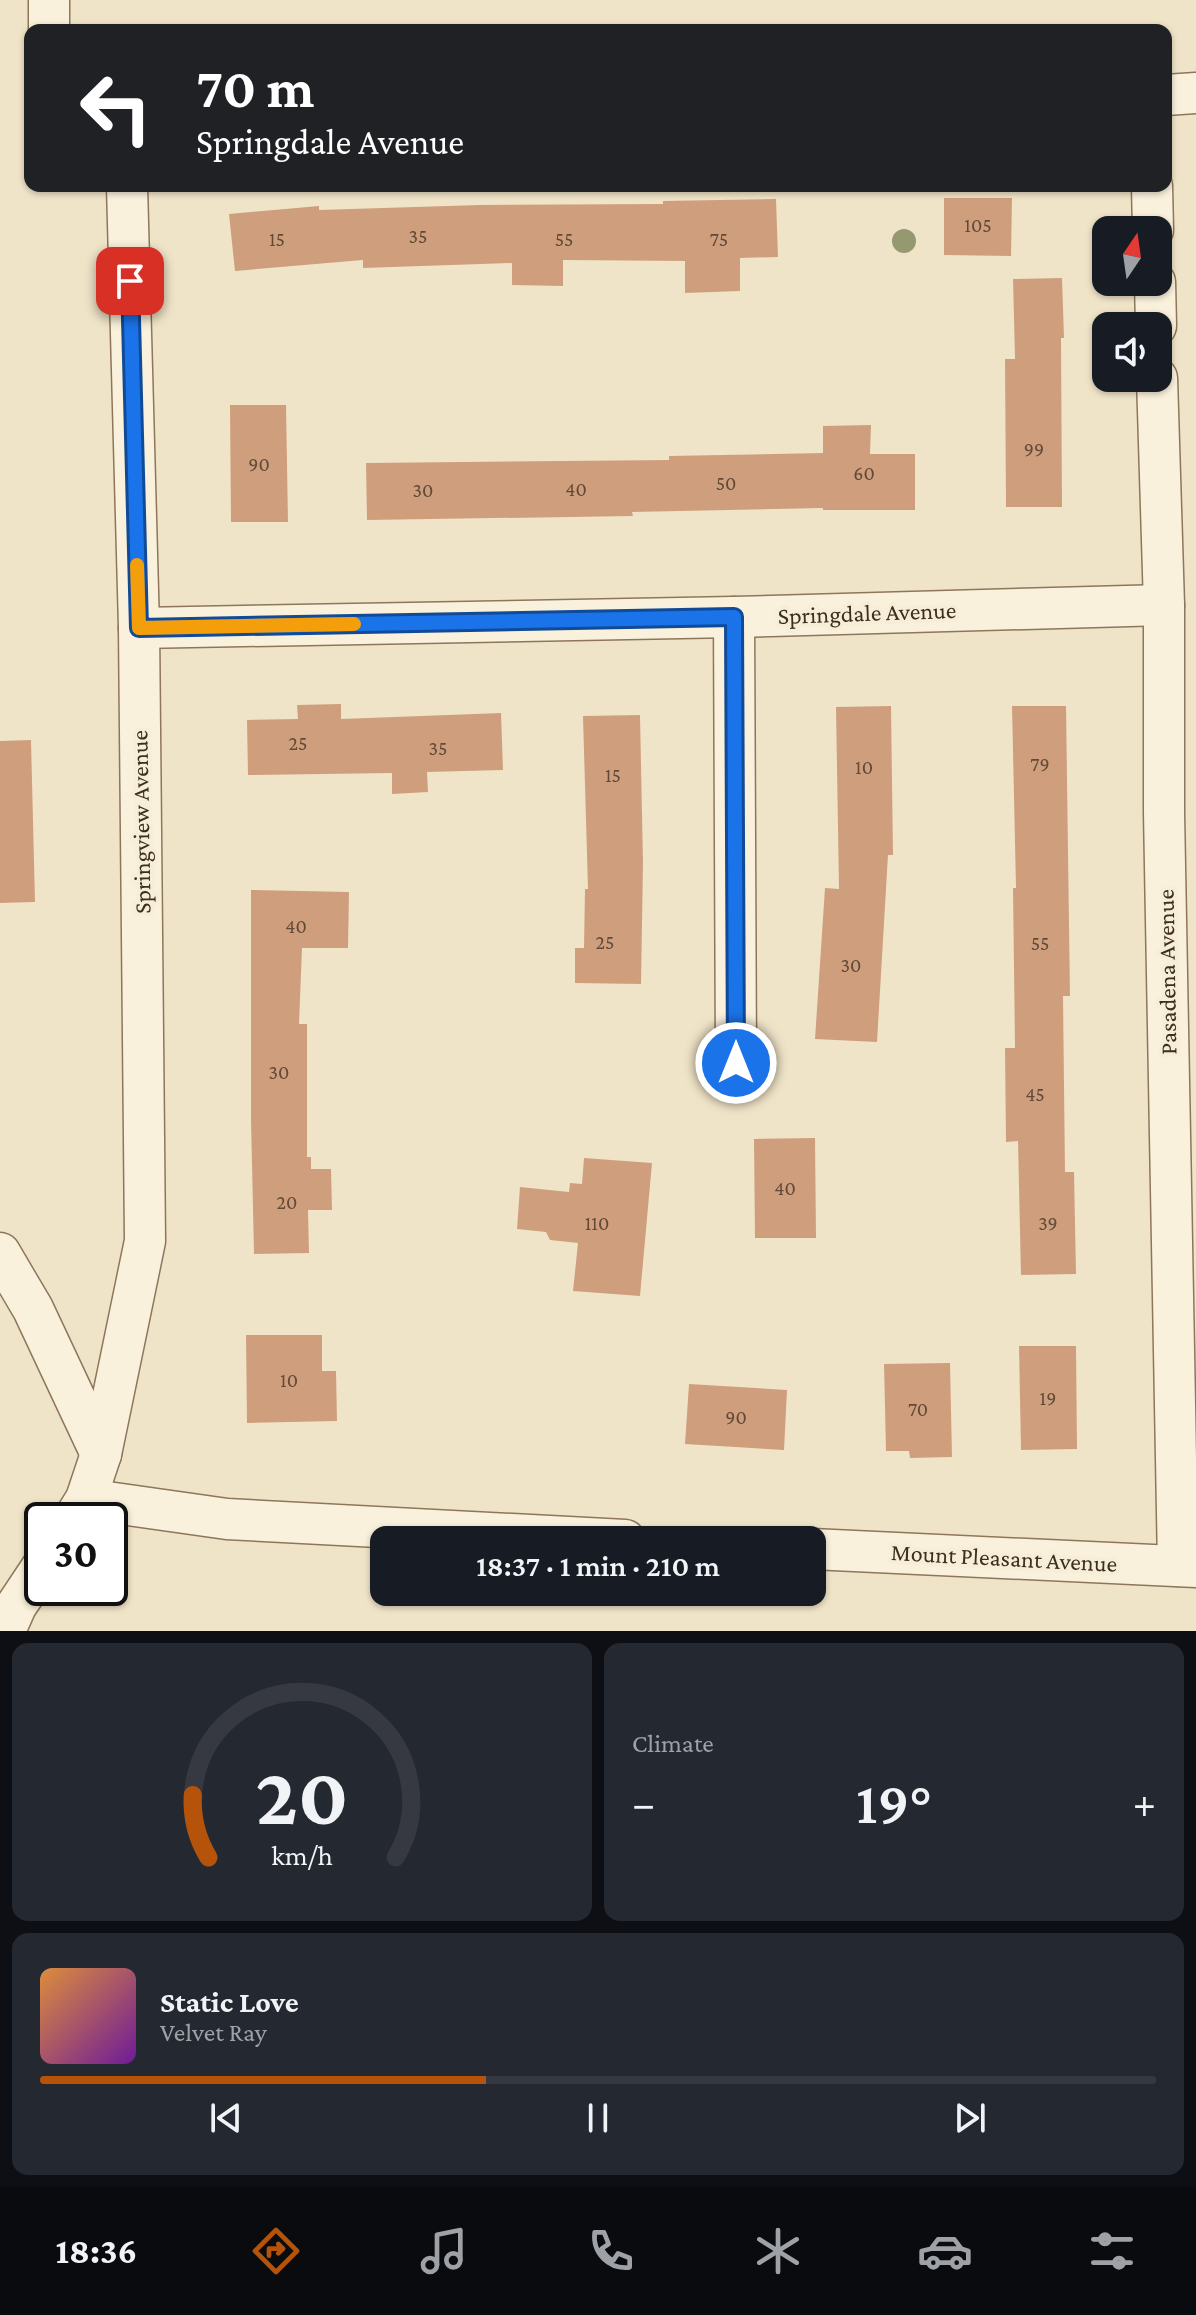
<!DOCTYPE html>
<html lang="en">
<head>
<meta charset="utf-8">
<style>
	:root { --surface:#171b24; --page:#242831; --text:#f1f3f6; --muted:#9ea1a6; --line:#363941; --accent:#b45309 }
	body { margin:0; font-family:"Crimson Pro",serif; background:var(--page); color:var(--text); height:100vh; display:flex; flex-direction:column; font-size:30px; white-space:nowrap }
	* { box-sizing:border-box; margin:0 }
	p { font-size:26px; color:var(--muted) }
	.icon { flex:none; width:44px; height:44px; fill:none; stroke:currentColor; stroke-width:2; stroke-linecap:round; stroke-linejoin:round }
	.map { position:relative; height:1631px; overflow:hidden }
	.details { display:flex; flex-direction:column; gap:12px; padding:12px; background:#0d0f14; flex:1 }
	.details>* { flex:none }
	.guide { position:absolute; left:24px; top:24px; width:1148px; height:168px; border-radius:16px; box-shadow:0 2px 6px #0004; background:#202124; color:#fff; overflow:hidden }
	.needle { width:52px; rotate:13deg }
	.fabs { position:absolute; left:1092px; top:216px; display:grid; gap:16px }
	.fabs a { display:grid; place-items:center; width:80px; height:80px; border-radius:16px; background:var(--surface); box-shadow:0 2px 6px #0004; font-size:40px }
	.speed { position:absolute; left:24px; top:1502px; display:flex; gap:16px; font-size:40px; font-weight:700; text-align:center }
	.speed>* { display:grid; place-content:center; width:104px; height:104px; border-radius:50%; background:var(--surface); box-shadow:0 2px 6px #0004; line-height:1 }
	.speed .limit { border:4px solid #111; border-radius:12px; background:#fff; color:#111 }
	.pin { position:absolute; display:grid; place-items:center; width:68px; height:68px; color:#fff; margin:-34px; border-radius:16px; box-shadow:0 4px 12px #0006 }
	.me { position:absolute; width:88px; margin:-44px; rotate:0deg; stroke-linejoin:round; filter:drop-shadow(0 0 6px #0008) }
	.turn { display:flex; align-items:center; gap:28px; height:168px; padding:0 40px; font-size:36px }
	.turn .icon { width:104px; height:104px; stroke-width:2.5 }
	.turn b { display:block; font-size:56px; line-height:68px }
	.big { font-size:60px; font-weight:600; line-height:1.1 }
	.details .card { flex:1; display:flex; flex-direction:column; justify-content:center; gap:12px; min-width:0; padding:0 28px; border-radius:16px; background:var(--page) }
	.details .dial { align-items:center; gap:0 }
	.dial svg { height:208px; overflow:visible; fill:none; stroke:var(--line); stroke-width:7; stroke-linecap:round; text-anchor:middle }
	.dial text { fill:var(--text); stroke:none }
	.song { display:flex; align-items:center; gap:24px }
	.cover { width:96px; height:96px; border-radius:12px; background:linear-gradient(135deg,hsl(30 70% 55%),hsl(280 70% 35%)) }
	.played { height:8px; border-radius:4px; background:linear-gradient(90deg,var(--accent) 40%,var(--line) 40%) }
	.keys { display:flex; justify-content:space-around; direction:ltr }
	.heat { display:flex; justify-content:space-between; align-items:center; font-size:44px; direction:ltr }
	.details .tiles { flex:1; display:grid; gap:12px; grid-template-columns:1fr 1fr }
	.card:last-child { grid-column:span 2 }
	.trip { position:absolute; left:370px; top:1526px; width:456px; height:80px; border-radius:16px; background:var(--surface); box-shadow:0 2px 6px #0004; font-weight:600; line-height:80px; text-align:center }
	.dock { display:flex; height:128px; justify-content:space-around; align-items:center; background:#090b0e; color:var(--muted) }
	.dock .icon { width:56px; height:56px }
	.dock .selected { color:var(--accent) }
	.dock b { font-size:36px; color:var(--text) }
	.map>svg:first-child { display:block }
	.building { fill:#cf9f7d }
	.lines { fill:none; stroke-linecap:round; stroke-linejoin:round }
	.minor-casing { stroke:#8d765c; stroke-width:43 }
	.minor { stroke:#faf1dc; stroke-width:40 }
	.tree { fill:#96986f }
	.route-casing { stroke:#114b97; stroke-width:20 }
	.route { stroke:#1a73e8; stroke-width:14 }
	.slow { stroke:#f59e0b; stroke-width:14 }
	.labels { text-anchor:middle; stroke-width:8; stroke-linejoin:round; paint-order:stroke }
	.number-label { font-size:20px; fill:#624a37 }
	.street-label { font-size:24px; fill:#3d2e20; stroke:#f7eed8 }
</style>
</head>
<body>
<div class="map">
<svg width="1196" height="1631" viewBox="0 0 1196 1631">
	<rect width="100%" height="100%" fill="#f0e4c8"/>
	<g class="building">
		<path d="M 944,198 L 1012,198 L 1011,256 L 944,255 Z"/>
		<path d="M 776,199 L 778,257 L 740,258 L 740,291 L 685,293 L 685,261 L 563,260 L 563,286 L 512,285 L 512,263 L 363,268 L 363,260 L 235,271 L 229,214 L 319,206 L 319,210 L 479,205 L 663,204 L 663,201 Z"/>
		<path d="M 1062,278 L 1064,338 L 1061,338 L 1062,507 L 1006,507 L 1005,359 L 1015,359 L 1013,279 Z"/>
		<path d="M 230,405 L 286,405 L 288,522 L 231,522 Z"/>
		<path d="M 871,425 L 870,454 L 915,454 L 915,510 L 823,510 L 823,508 L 632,512 L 633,516 L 367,520 L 366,463 L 669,460 L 669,456 L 823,453 L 823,426 Z"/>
		<path d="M 341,704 L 341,719 L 501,713 L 503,770 L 427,772 L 428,792 L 392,794 L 392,773 L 248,775 L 247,720 L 298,719 L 297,705 Z"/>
		<path d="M 891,706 L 893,855 L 888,855 L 877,1042 L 815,1039 L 825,888 L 839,889 L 836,707 Z"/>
		<path d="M 1012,706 L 1066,706 L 1070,996 L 1063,996 L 1065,1172 L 1074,1172 L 1076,1274 L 1021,1275 L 1018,1141 L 1006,1142 L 1005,1048 L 1015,1048 L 1013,888 L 1016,888 Z"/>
		<path d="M 640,715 L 643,863 L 641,984 L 575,983 L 575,948 L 584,948 L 585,889 L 588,889 L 583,716 Z"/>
		<path d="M 31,740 L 35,902 L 0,903 L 0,741 Z"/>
		<path d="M 251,890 L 349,892 L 348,948 L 302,948 L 299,1024 L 307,1024 L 307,1157 L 311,1157 L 311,1169 L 331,1169 L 332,1210 L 308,1210 L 309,1253 L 254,1254 L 251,1120 Z"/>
		<path d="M 815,1138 L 816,1238 L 755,1238 L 754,1139 Z"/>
		<path d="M 584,1158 L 652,1163 L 640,1296 L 573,1291 L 578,1243 L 550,1240 L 546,1232 L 517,1229 L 520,1187 L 569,1192 L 570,1183 L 582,1184 Z"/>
		<path d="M 246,1335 L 322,1335 L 322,1371 L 336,1371 L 337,1421 L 247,1423 Z"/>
		<path d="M 1019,1346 L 1076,1346 L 1077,1449 L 1021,1450 Z"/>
		<path d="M 950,1363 L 952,1457 L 910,1458 L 909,1451 L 886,1451 L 884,1364 Z"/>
		<path d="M 689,1384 L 787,1390 L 784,1450 L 685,1444 Z"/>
	</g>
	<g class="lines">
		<g class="minor-casing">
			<g id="minor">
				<path d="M 49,0 L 49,30"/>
				<path d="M 1166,95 L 1196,93"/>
				<path d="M 1152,186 L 1153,230"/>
				<path d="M 1155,282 L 1156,326"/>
				<path d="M 1157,378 L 1164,605 L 1164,812 L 1178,1566"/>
				<path d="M 734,617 L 736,1063"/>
				<path d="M 139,628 L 734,617 L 1164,605"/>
				<path d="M 0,1253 L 33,1309 L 101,1454"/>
				<path d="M 86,1499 L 227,1519 L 625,1540"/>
				<path d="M 73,1520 L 86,1499 L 101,1454 L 145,1241 L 139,628 L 127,186"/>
				<path d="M 812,1549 L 1196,1567"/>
				<path d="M 5,1631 L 16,1606 L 42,1567"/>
			</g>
		</g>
		<use href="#minor" class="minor"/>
	</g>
	<circle class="tree" cx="904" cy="241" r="12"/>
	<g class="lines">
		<g class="route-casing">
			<path id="route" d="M 130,281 L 139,628 L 734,617 L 736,1063"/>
		</g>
		<use href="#route" class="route"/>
		<path class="slow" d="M 137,565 L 139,628 L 354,624"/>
	</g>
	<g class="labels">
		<g class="number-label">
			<text x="978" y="232">105</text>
			<text x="418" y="243">35</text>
			<text x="277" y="246">15</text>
			<text x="564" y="246">55</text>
			<text x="719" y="246">75</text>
			<text x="1034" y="456">99</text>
			<text x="259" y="471">90</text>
			<text x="864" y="480">60</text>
			<text x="726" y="490">50</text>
			<text x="576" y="496">40</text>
			<text x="423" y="497">30</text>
			<text x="298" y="750">25</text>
			<text x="438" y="755">35</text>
			<text x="1040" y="771">79</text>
			<text x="864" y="774">10</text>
			<text x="613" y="782">15</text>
			<text x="296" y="933">40</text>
			<text x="605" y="949">25</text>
			<text x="1040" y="950">55</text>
			<text x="851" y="972">30</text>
			<text x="279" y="1079">30</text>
			<text x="1035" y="1101">45</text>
			<text x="785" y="1195">40</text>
			<text x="287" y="1209">20</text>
			<text x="597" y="1230">110</text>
			<text x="1048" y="1230">39</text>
			<text x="289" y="1387">10</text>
			<text x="1048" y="1405">19</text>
			<text x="918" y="1416">70</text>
			<text x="736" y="1424">90</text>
		</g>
		<g class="street-label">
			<text transform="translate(867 613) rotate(-2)" y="8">Springdale Avenue</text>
			<text transform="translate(141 822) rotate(-91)" y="8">Springview Avenue</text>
			<text transform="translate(1167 972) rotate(-91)" y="8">Pasadena Avenue</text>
			<text transform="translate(1004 1558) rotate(3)" y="8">Mount Pleasant Avenue</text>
		</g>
	</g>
</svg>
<div class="fabs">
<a><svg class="needle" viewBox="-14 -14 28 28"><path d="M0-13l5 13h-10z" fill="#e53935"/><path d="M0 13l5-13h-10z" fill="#9ea1a6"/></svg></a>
<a><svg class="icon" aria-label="sound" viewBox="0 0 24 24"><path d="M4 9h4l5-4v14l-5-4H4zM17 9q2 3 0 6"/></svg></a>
</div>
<div class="speed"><div class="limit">30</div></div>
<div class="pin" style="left:130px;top:281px;background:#d93025"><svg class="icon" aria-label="arrive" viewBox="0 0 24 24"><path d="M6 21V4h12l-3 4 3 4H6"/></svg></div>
<svg class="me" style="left:736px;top:1063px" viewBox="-20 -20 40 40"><circle r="17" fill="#1a73e8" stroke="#fff" stroke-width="3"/><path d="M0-11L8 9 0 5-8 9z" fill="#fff"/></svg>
<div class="trip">18:37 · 1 min · 210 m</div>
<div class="guide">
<div class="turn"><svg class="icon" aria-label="left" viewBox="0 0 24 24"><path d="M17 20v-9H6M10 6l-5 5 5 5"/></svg><div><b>70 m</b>Springdale Avenue</div></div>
</div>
</div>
<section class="details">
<div class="tiles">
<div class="card dial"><svg viewBox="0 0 100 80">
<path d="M14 69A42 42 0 1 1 86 69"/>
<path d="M14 69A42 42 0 0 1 8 45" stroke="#b45309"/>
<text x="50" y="56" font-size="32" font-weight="700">20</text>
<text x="50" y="72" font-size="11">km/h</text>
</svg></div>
<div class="card"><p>Climate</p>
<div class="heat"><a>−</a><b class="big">19°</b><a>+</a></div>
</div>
<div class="card">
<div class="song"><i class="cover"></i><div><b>Static Love</b><p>Velvet Ray</p></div></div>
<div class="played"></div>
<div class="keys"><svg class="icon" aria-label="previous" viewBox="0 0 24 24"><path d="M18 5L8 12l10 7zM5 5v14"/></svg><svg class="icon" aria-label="pause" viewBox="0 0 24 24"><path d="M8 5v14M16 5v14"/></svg><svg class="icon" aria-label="next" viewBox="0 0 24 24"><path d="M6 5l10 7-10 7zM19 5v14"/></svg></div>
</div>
</div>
</section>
<nav class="dock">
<b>18:36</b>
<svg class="icon selected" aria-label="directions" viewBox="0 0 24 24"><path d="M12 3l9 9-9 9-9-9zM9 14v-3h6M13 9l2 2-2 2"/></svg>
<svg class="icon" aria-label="music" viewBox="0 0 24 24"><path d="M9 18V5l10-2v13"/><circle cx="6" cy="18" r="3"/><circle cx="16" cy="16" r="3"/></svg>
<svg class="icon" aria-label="phone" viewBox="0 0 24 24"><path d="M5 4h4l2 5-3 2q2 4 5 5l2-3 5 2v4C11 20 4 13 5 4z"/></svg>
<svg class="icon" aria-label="climate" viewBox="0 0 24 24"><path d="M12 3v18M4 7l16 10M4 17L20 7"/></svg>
<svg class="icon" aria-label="car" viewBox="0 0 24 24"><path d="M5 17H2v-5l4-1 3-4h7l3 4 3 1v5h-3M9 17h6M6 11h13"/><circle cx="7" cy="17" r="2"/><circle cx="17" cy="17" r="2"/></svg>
<svg class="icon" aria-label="filters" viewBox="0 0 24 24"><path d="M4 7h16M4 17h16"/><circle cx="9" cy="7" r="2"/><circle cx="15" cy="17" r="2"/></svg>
</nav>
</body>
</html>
